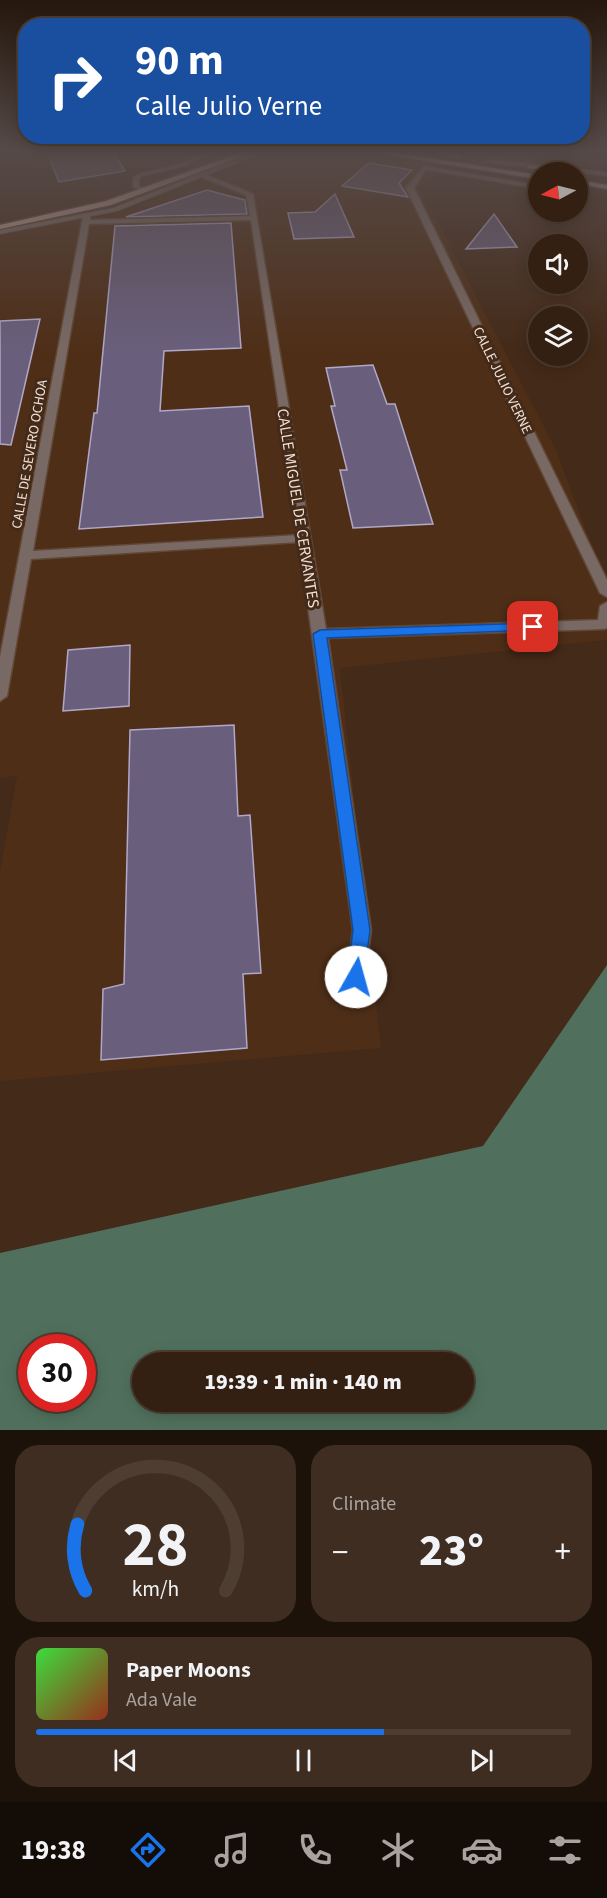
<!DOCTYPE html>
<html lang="en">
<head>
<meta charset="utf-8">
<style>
	:root { --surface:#332012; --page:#3e2d20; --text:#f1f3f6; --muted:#a9a39f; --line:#4e3e32; --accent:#1a73e8 }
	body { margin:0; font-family:"Source Sans 3",sans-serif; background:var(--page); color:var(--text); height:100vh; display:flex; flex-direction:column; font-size:22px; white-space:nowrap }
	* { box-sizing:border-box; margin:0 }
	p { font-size:20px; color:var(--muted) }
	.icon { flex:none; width:33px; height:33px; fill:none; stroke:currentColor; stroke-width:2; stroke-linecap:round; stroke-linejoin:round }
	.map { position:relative; height:1430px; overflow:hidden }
	.drawer { display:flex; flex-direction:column; gap:15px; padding:15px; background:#1c120a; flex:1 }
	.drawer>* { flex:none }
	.banner { position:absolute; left:18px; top:18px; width:572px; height:126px; border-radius:24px; box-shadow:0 3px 15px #0003,0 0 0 2px var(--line); background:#1a4fa0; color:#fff; overflow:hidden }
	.needle { width:39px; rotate:263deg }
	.buttons { position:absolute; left:528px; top:162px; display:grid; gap:12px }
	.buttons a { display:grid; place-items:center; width:60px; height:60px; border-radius:50%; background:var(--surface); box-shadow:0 3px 15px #0003,0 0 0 2px var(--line); font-size:30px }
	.speed { position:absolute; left:18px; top:1334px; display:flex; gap:12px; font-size:30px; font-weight:700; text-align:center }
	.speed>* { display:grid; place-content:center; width:78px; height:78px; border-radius:50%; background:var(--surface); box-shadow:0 3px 15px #0003,0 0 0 2px var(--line); line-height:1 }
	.speed .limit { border:9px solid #d22; background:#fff; color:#111 }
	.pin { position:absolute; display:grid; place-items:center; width:51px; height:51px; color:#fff; margin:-26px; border-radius:12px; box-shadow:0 3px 9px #0006 }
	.me { position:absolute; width:66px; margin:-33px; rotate:7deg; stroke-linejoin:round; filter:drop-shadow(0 0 4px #0008) }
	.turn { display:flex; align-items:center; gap:21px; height:126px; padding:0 18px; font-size:27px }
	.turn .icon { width:78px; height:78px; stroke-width:2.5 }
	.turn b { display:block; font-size:42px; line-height:51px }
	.big { font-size:45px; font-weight:800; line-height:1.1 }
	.drawer .card { flex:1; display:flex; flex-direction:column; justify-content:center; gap:9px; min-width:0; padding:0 21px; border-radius:24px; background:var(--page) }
	.drawer .dial { align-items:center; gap:0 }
	.dial svg { height:156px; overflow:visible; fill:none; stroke:var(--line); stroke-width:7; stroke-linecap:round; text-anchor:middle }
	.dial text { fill:var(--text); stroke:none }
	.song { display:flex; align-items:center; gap:18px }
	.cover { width:72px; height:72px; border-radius:9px; background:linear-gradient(135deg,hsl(120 70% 55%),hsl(10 70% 35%)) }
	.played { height:6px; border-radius:3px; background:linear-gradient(90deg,var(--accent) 65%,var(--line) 65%) }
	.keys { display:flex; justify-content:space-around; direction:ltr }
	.heat { display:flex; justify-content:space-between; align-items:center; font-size:33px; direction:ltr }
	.drawer .tiles { flex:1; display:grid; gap:15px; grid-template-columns:1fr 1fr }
	.card:last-child { grid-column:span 2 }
	.trip { position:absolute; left:132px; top:1352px; width:342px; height:60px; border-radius:30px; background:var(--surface); box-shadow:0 3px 15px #0003,0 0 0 2px var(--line); font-weight:800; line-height:60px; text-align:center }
	.menu { display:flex; height:96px; justify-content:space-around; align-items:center; background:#140d07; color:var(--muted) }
	.menu .icon { width:42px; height:42px }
	.menu .selected { color:var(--accent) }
	.menu b { font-size:27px; color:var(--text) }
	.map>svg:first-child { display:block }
	.built { fill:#4e2e17 }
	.forest { fill:#50705d; fill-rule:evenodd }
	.building { fill:#695f7c; stroke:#b1a7c8; stroke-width:1.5 }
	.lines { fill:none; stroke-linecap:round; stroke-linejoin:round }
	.service-casing { stroke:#604736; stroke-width:2 }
	.minor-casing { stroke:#604736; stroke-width:3 }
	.primary-casing { stroke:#604736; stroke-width:3 }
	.service { fill:#796964; fill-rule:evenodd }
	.minor { fill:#796964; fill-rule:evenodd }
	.primary { fill:#c1a096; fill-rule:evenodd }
	.route { fill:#1a73e8; stroke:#114b97; stroke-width:1.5 }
	.labels { text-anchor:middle; stroke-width:6; stroke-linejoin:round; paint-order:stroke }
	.far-street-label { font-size:14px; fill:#f1e0d5; stroke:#442a18 }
	.street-label { font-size:16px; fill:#f1e0d5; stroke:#442a18 }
</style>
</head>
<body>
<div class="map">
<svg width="607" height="1430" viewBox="0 0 607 1430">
	<rect width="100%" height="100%" fill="#442a18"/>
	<path class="built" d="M 289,151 L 436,172 L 420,188 L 556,450 L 607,586 L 607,640 L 340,668 L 381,1048 L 0,1081 L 0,871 L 17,776 L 0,778 L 0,234 L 117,213 Z"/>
	<path class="forest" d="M 607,965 L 607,1430 L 0,1430 L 0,1253 L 483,1146 ZM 32,1347 L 82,1347 L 82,1398 L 32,1398 ZM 142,1362 L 464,1362 L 464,1401 L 142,1401 Z"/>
	<g class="building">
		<path d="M 46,150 L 112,150 L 125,171 L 59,182 Z"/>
		<path d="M 369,163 L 412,170 L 399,183 L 408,197 L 342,186 Z"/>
		<path d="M 207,190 L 245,200 L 247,214 L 126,217 Z"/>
		<path d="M 335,194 L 354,237 L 294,239 L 288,213 L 315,212 Z"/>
		<path d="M 494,214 L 517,247 L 466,249 Z"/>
		<path d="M 231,223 L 241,348 L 164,351 L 160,411 L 249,406 L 263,517 L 79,529 L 94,413 L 97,413 L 115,226 Z"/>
		<path d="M 40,319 L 11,445 L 0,444 L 0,321 Z"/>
		<path d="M 373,365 L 387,404 L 395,404 L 433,524 L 353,528 L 340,470 L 347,470 L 331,406 L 335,406 L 326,368 Z"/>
		<path d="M 130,645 L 129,706 L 63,711 L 68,650 Z"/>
		<path d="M 234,725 L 238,816 L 250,815 L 261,973 L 243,974 L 247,1048 L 101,1060 L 103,989 L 124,984 L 130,730 Z"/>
	</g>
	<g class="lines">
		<g class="service-casing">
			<g id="service">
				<path d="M 207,150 L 215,150 L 185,166 L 142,176 L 139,179 L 139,186 L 147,190 L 147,192 L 133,187 L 133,178 L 138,174 L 181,164 Z"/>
				<path d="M 260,150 L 269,150 L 117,211 L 0,234 L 0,230 L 113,208 Z"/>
				<path d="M 432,150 L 442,150 L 462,157 L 459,159 Z"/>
				<path d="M 487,159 L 607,172 L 607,176 L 485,162 Z"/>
				<path d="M 424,166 L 538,185 L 538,189 L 422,169 Z"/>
			</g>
		</g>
		<g class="minor-casing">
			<g id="minor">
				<path d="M 424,166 L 427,168 L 414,188 L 607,580 L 607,597 L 600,593 L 406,188 Z"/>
				<path d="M 204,174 L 253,194 L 326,629 L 598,620 L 600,606 L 607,602 L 607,628 L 604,629 L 328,638 L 371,930 L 365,977 L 363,983 L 356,986 L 349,983 L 347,977 L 353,930 L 299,542 L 31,559 L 7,696 L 0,701 L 0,657 L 83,216 L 90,214 L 90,220 L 250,216 L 246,195 L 202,177 ZM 251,220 L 298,535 L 33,551 L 89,224 Z"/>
			</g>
		</g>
		<g class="primary-casing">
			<g id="primary">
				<path d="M 249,150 L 259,150 L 111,205 L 0,229 L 0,225 L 106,201 Z"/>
				<path d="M 359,150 L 376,150 L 538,175 L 538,179 Z"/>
				<path d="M 529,165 L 564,170 L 567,172 L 527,168 Z"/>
				<path d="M 578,180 L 607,185 L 607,189 L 578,184 Z"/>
			</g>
		</g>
		<use href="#service" class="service"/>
		<use href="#minor" class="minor"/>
		<use href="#primary" class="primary"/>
	</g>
	<linearGradient id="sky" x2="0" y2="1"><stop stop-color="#25170d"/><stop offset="0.43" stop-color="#564a48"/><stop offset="1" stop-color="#564a48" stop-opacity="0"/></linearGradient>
	<rect width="607" height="350" fill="url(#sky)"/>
	<path class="route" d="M 533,623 L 539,627 L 537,630 L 327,638 L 370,930 L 364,977 L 362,983 L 356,985 L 349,983 L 347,977 L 353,930 L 313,634 L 320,630 Z"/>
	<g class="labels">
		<g class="far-street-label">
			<text transform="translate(503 380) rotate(64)" y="5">CALLE JULIO VERNE</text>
			<text transform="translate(29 454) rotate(-80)" y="5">CALLE DE SEVERO OCHOA</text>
		</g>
		<g class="street-label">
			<text transform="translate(299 508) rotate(81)" y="6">CALLE MIGUEL DE CERVANTES</text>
		</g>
	</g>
</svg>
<div class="buttons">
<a><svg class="needle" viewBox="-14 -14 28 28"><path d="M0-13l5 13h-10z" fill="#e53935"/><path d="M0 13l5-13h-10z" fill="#a9a39f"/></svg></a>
<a><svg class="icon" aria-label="sound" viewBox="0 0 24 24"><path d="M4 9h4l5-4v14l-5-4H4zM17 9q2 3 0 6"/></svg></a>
<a><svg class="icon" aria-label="layers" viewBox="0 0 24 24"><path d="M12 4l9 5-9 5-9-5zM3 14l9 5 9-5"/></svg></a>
</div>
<div class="speed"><div class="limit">30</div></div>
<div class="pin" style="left:533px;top:627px;background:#d93025"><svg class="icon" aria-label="arrive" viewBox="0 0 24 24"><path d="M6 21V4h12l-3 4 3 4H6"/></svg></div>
<svg class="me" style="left:356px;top:977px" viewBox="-20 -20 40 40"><circle r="19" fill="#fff"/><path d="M0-13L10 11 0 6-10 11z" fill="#1a73e8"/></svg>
<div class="trip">19:39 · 1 min · 140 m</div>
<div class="banner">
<div class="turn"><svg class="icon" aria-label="right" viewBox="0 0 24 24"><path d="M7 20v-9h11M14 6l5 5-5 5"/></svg><div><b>90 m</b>Calle Julio Verne</div></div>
</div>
</div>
<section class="drawer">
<div class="tiles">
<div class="card dial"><svg viewBox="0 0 100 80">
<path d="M14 69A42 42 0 1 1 86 69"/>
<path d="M14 69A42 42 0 0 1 10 35" stroke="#1a73e8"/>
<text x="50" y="56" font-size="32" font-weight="700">28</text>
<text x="50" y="72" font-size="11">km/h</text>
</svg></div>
<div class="card"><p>Climate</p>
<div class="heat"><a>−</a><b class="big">23°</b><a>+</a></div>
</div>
<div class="card">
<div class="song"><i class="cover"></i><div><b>Paper Moons</b><p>Ada Vale</p></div></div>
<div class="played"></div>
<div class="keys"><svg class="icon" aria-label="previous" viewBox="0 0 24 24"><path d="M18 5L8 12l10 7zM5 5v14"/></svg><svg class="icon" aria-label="pause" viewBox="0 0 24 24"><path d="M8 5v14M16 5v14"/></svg><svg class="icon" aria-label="next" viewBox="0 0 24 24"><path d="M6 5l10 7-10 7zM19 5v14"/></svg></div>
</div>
</div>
</section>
<nav class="menu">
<b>19:38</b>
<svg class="icon selected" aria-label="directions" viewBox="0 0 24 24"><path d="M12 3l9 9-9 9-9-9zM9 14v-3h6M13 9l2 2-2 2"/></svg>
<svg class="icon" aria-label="music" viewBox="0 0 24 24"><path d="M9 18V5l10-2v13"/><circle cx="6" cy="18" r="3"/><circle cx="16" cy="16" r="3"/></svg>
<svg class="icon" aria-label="phone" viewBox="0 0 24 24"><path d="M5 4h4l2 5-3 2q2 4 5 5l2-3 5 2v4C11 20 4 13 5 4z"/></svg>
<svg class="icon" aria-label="climate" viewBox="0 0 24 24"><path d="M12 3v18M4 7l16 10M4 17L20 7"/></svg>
<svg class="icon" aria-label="car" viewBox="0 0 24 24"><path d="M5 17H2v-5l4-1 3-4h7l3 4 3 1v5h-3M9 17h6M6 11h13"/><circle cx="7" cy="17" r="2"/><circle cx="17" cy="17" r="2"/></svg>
<svg class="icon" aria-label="filters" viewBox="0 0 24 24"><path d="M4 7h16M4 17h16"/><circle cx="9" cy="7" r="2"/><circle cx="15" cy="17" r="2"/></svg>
</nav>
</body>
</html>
